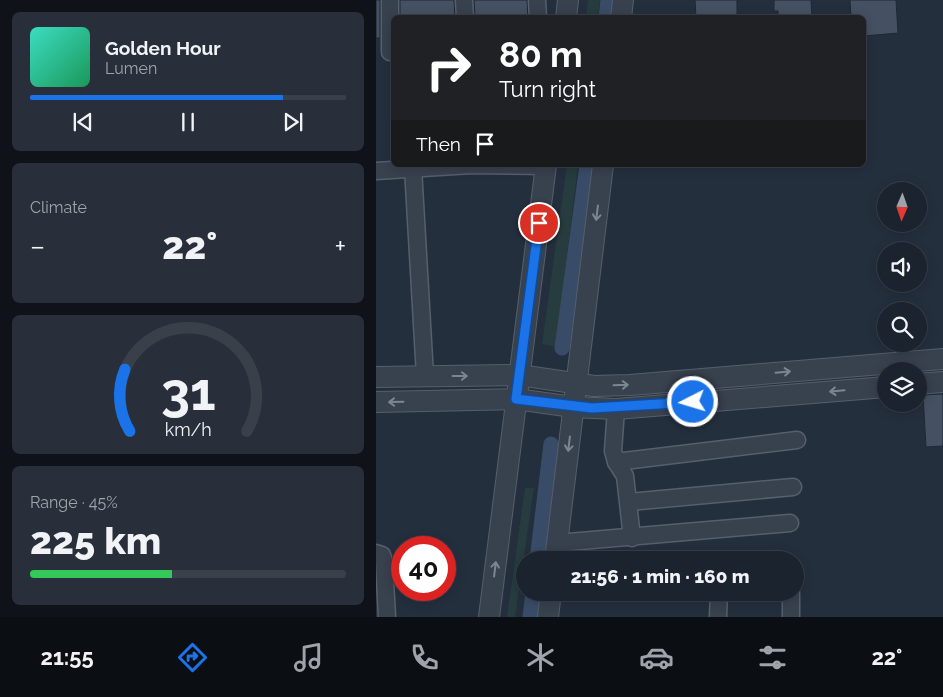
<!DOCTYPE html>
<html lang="en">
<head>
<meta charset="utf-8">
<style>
	:root { --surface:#1b232e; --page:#282f3a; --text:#f1f3f6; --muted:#a0a4aa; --line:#39404a; --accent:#1a73e8 }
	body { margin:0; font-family:Raleway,sans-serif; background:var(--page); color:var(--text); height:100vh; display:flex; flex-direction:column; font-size:19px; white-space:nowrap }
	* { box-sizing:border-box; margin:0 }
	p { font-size:16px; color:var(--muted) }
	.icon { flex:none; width:28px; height:28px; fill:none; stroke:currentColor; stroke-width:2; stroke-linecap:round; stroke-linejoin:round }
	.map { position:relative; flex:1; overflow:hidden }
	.details { display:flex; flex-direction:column; gap:12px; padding:12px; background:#0f1319; width:376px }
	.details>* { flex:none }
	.top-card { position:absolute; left:15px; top:15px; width:475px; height:152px; border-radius:8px; box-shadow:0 2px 12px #0003,0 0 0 1px var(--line); background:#202124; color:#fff; overflow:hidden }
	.needle { width:32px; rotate:182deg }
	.buttons { position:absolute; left:501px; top:182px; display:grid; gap:10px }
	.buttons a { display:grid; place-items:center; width:50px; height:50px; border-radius:50%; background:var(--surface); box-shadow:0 2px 12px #0003,0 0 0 1px var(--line); font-size:25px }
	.speed { position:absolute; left:15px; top:536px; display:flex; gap:10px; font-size:25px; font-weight:700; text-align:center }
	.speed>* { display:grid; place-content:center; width:65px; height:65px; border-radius:50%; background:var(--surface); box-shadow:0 2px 12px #0003,0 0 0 1px var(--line); line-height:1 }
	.speed .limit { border:8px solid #d22; background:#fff; color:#111 }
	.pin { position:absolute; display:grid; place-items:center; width:42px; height:42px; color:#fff; margin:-21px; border:2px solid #fff; border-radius:50%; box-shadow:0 1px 5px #0007 }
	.me { position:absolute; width:55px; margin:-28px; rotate:265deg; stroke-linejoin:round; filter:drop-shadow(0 0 4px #0008) }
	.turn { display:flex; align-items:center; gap:18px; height:105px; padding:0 25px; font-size:22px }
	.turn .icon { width:65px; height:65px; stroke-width:2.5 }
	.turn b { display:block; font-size:35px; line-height:42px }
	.then { display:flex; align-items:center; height:48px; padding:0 25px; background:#0003; gap:10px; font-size:19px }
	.big { font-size:38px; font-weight:800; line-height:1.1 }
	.details .tile { flex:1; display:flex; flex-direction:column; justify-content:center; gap:8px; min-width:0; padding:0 18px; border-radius:8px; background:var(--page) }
	.details .dial { align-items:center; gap:0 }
	.dial svg { height:130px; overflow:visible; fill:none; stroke:var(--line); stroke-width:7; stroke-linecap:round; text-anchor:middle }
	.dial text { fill:var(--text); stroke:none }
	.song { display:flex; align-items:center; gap:15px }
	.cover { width:60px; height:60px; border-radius:8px; background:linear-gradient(135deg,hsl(170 70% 55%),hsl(150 70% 35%)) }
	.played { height:5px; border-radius:2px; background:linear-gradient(90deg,var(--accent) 80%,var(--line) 80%) }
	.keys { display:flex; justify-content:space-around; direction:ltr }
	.heat { display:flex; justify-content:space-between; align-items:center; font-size:28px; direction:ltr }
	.charge { height:8px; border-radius:4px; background:linear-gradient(90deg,#34c759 45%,var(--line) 0) }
	.trip { position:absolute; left:140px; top:551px; width:288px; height:50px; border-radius:25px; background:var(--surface); box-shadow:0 2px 12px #0003,0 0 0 1px var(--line); font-weight:800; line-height:50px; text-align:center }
	.dock { display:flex; height:80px; justify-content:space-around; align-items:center; background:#0b0e12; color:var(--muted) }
	.dock .icon { width:35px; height:35px }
	.dock .active { color:var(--accent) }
	.dock b { font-size:22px; color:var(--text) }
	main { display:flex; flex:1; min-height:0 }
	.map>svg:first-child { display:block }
	.green { fill:#263c3f }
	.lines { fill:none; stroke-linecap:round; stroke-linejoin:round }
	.canal { stroke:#394c67; stroke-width:15 }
	.building { fill:#455162; stroke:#1f2835 }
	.minor-casing { stroke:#565f6c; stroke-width:19 }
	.tertiary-casing { stroke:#565f6c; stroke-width:22 }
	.minor { stroke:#38414e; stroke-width:16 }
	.tertiary { stroke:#38414e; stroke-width:20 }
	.oneway { stroke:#7c8592 }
	.route-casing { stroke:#114b97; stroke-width:12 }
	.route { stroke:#1a73e8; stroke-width:9 }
</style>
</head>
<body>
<main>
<section class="details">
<div class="tile">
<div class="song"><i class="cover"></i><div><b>Golden Hour</b><p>Lumen</p></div></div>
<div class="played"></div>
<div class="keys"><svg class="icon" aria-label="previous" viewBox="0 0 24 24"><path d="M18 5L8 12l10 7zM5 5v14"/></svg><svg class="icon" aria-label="pause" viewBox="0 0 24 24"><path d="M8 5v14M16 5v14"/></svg><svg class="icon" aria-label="next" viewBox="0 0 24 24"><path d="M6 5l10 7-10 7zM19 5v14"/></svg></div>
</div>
<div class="tile"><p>Climate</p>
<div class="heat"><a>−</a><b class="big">22°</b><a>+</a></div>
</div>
<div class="tile dial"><svg viewBox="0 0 100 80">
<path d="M14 69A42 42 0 1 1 86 69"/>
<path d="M14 69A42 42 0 0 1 11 31" stroke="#1a73e8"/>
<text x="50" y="56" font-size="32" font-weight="700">31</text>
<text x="50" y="72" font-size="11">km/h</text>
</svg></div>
<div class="tile"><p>Range · 45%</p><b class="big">225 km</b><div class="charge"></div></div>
</section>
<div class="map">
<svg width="567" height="617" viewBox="0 0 567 617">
	<rect width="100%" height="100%" fill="#242f3e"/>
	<g class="green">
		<path d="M 212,0 L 224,0 L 222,17 L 210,17 Z"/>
		<path d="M 191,165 L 202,165 L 180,347 L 166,344 Z"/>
		<path d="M 217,165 L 222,165 L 197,350 L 191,350 Z"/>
		<path d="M 177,478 L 184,478 L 173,560 L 166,560 Z"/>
		<path d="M 149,488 L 158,488 L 139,617 L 131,617 Z"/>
	</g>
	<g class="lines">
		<g class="canal">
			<path d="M 230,18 L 232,0"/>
			<path d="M 186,348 L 211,165"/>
			<path d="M 161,560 L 175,444"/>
			<path d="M 154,617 L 157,592"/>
		</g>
	</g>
	<g class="building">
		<rect x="0" y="0" width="4" height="38"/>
		<path d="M 24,0 L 78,0 L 79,18 L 24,18 Z"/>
		<path d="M 98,0 L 151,0 L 152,18 L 99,18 Z"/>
		<path d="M 319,0 L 361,0 L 361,15 L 358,15 L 358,18 L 320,18 Z"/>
		<path d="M 398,0 L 435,0 L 436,18 L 402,18 L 402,11 L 398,11 Z"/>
		<path d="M 474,0 L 520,0 L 522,33 L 488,36 L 488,18 L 475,18 Z"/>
		<path d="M 567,394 L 567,446 L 550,447 L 547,395 Z"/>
	</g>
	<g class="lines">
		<g class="minor-casing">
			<g id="minor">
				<path d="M 14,0 L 14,52"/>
				<path d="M 88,0 L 89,18"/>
				<path d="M 161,0 L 162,18"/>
				<path d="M 37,168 L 49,376"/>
				<path d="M 0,171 L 95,165 L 170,166"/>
				<path d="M 240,409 L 237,451 L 240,462 L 249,476 L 256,538"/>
				<path d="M 240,462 L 421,440"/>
				<path d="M 253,502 L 417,487"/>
				<path d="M 181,543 L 414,523"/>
				<path d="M 0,553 L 6,555 L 8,561 L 11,617"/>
				<path d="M 415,592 L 415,617"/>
				<path d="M 342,617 L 343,592"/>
			</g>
		</g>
		<g class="tertiary-casing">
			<g id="tertiary">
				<path d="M 190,18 L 192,0"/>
				<path d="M 245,18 L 247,0"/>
				<path d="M 0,377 L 143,375 L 218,386 L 254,385 L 567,359"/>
				<path d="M 542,384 L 567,382"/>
				<path d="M 0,402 L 140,399 L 197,407 L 240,409 L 510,387"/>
				<path d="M 179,560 L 227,165"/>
				<path d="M 113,617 L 170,165"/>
				<path d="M 172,617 L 175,592"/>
			</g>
		</g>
		<use href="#minor" class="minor"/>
		<use href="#tertiary" class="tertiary"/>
	</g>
	<defs><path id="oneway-shaft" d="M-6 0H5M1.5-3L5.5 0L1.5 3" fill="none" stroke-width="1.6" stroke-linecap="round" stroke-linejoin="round" transform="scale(1.25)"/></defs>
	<g class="oneway">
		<use href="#oneway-shaft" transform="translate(221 213) rotate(97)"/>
		<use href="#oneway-shaft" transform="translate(407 372) rotate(-5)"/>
		<use href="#oneway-shaft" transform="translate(84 376)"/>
		<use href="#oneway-shaft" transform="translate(245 385) rotate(-2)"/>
		<use href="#oneway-shaft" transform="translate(461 391) rotate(175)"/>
		<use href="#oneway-shaft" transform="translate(20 402) rotate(179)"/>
		<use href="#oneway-shaft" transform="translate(193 444) rotate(97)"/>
		<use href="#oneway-shaft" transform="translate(119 569) rotate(-83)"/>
	</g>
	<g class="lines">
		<g class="route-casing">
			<path id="route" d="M 163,223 L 140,399 L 216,408 L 317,402"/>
		</g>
		<use href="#route" class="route"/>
	</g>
</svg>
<div class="buttons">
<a><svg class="needle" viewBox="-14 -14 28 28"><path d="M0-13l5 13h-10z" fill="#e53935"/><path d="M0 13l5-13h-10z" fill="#a0a4aa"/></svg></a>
<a><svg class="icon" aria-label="sound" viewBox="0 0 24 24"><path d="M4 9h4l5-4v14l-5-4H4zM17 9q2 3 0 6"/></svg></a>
<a><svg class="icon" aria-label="search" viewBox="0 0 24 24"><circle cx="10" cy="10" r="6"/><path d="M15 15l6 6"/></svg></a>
<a><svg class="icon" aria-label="layers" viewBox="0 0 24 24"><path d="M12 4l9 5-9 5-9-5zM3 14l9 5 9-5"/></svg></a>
</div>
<div class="speed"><div class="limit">40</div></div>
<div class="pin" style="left:163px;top:223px;background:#d93025"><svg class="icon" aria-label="arrive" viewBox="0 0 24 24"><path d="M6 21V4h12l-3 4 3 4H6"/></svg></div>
<svg class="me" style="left:317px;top:402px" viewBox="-20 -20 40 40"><circle r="17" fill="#1a73e8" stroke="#fff" stroke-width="3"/><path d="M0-11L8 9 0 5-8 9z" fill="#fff"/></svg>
<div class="trip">21:56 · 1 min · 160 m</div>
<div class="top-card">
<div class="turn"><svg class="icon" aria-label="right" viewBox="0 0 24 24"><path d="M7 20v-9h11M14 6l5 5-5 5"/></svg><div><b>80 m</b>Turn right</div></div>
<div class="then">Then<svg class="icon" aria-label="arrive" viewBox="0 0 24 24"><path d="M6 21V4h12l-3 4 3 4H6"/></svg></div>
</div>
</div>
</main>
<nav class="dock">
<b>21:55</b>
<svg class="icon active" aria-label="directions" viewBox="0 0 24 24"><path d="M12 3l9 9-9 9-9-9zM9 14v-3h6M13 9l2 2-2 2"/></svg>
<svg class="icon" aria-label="music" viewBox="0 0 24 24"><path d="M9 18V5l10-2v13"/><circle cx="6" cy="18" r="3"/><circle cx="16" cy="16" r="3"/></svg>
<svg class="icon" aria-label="phone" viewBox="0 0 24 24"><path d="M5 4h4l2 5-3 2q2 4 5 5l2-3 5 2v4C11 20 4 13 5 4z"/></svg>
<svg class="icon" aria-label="climate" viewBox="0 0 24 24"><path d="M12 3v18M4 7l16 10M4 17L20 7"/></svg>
<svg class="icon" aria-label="car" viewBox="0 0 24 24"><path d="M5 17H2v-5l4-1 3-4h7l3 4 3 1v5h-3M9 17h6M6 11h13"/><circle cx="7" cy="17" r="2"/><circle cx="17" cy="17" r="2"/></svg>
<svg class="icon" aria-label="filters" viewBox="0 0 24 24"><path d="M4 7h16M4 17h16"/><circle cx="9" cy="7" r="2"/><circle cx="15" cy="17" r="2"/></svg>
<b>22°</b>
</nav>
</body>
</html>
